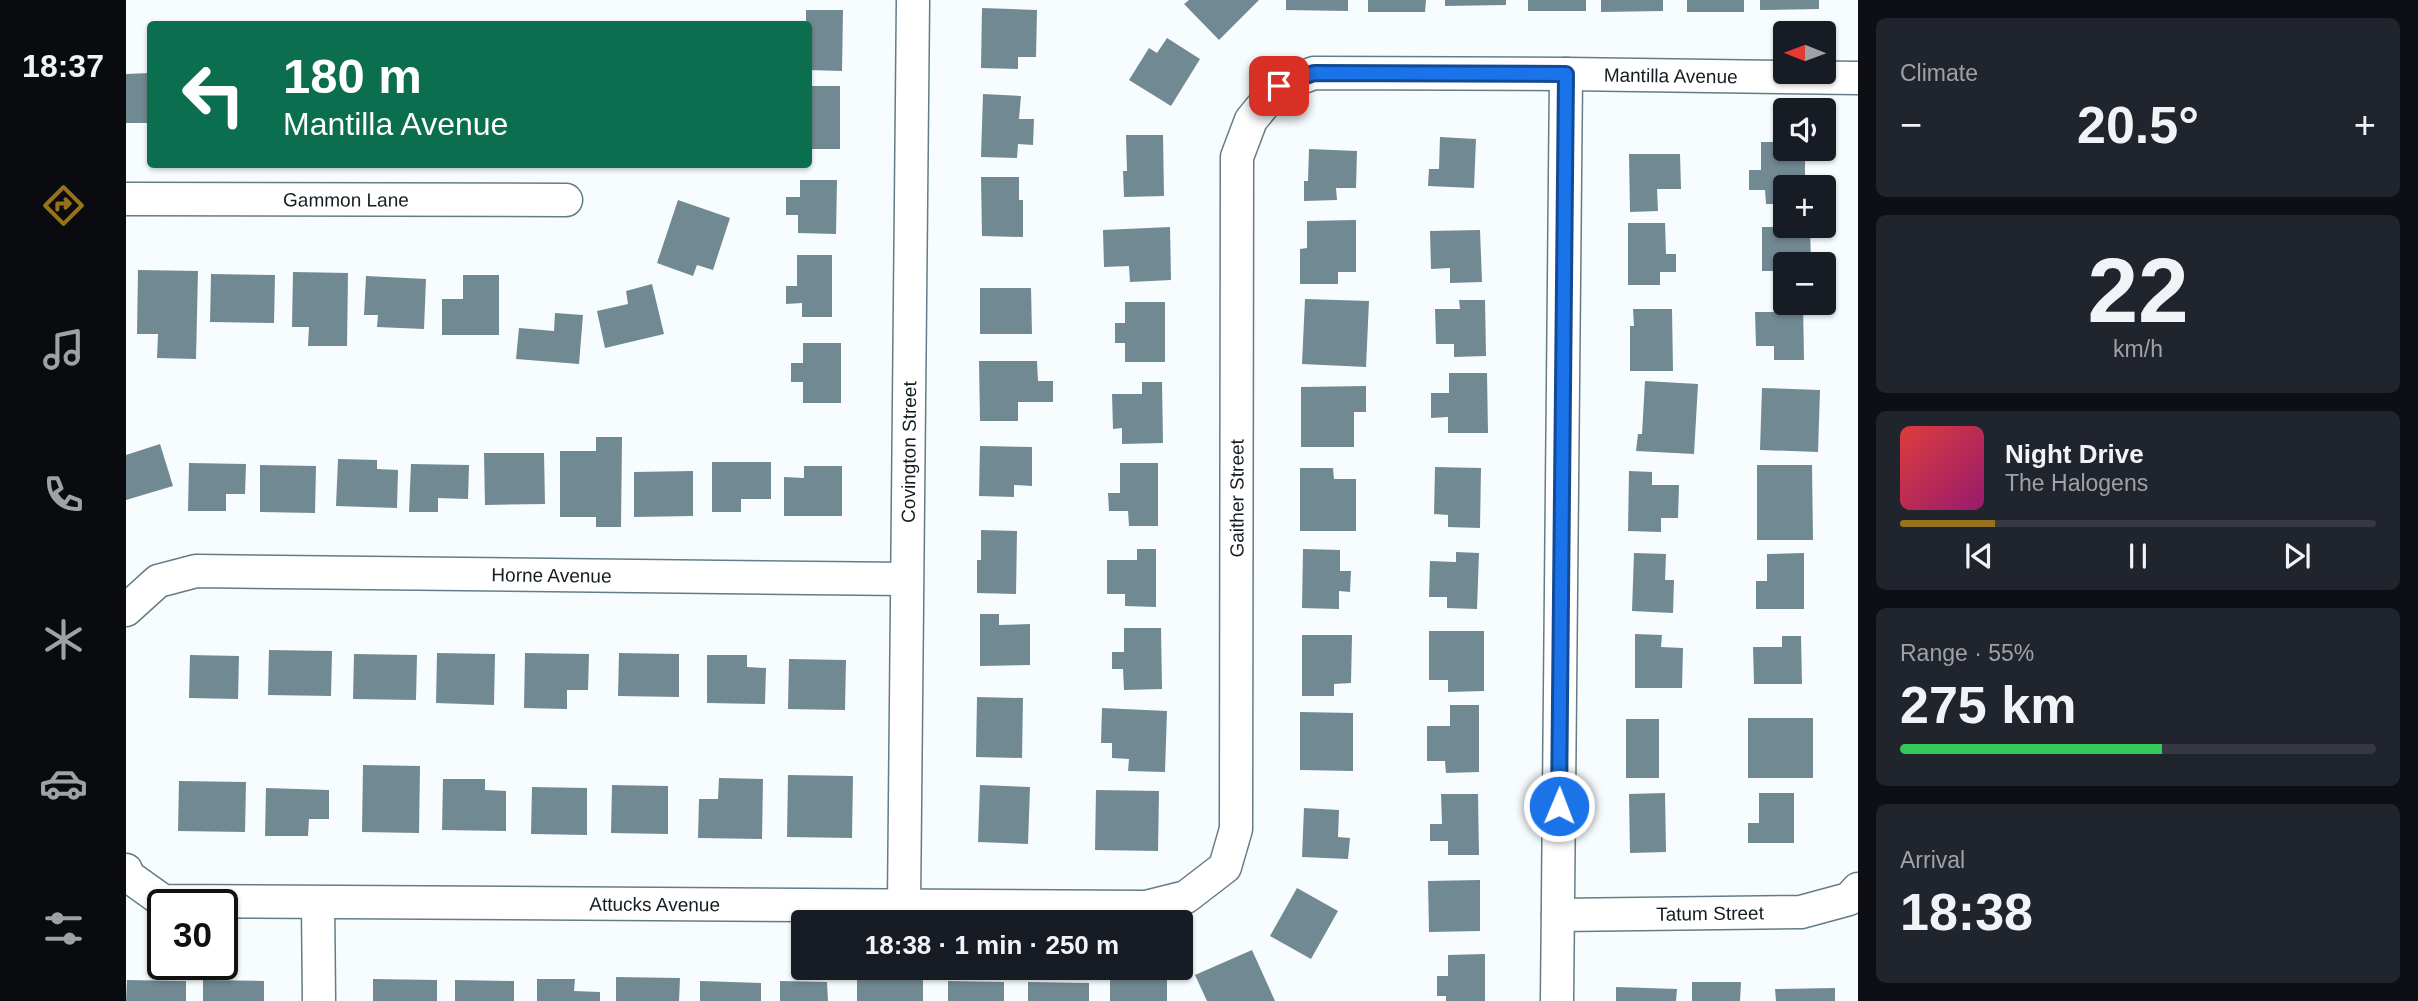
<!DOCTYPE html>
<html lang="en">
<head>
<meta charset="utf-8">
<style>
	:root { --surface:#171b24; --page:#20242c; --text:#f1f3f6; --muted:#9ea1a6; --line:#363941; --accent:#97721c }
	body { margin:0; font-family:Arial,sans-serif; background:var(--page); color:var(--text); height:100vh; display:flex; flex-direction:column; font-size:26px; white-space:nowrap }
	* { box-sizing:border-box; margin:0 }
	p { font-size:23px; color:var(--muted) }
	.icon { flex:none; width:38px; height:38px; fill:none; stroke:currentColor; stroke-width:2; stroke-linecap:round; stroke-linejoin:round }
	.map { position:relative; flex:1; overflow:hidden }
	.side { display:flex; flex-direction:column; gap:18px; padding:18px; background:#0d0f14; width:560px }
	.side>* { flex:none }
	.hud { position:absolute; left:21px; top:21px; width:665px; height:147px; border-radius:7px; box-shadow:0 2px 5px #0004; background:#0b6e4f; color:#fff; overflow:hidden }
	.needle { width:46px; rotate:271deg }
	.tools { position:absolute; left:1647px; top:21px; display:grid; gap:14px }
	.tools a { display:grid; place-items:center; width:63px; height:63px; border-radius:7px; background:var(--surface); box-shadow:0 2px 5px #0004; font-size:35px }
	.speed { position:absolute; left:21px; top:889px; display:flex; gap:14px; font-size:35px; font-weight:700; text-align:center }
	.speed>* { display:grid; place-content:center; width:91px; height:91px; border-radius:50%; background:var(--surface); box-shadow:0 2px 5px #0004; line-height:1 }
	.speed .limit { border:4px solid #111; border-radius:10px; background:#fff; color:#111 }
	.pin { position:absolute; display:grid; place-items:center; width:60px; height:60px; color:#fff; margin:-30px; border-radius:14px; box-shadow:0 4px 10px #0006 }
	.me { position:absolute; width:77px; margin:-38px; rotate:1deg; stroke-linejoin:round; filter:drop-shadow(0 0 5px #0008) }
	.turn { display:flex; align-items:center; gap:24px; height:147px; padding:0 21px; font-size:32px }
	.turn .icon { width:91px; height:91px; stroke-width:2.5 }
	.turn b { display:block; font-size:49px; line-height:60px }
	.big { font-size:52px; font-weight:700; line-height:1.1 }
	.side .widget { flex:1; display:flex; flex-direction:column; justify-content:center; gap:10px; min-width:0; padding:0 24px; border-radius:10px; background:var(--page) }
	.side .dial { align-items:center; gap:0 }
	.dial b { font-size:91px; line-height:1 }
	.song { display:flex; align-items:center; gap:21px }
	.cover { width:84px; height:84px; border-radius:10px; background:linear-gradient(135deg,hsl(0 70% 55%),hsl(320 70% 35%)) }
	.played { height:7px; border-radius:4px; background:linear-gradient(90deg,var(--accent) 20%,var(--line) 20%) }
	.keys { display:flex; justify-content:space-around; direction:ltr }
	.heat { display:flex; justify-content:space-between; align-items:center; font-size:38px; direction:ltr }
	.charge { height:10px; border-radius:5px; background:linear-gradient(90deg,#34c759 55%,var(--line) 0) }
	.trip { position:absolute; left:665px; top:910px; width:402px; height:70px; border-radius:7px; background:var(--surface); box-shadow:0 2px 5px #0004; font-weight:700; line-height:70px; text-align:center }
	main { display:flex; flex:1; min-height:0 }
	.dock { display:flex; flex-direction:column; width:126px; justify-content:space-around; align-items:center; background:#090b0e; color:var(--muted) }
	.dock .icon { width:49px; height:49px }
	.dock .on { color:var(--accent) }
	.dock b { font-size:32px; color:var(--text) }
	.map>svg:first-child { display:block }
	.building { fill:#718993 }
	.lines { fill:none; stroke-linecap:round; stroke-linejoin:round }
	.minor-casing { stroke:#657c86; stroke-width:35 }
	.minor { stroke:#fff; stroke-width:32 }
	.route-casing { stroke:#114b97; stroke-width:18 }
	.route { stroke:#1a73e8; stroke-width:12 }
	.labels { text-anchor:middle; stroke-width:5; stroke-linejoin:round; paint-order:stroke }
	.street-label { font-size:19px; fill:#141d21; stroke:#fff }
</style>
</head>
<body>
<main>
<nav class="dock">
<b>18:37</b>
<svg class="icon on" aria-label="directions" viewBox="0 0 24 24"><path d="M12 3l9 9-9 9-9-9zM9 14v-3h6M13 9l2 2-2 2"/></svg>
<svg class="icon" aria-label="music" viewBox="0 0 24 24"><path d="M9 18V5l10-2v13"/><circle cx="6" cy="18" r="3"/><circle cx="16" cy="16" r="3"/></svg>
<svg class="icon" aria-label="phone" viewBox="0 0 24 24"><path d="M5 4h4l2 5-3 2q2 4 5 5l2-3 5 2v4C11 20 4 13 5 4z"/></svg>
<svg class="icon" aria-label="climate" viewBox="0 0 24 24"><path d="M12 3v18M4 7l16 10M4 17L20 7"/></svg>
<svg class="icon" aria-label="car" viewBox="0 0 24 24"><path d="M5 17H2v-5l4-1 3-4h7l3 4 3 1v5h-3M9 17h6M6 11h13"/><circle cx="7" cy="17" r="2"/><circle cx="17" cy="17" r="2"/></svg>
<svg class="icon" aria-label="filters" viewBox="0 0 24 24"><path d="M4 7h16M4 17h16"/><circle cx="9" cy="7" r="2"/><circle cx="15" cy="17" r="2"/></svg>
</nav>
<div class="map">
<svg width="1732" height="1001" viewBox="0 0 1732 1001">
	<rect width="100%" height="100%" fill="#f7fcfe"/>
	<g class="building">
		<path d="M 1063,0 L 1133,0 L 1093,40 L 1058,4 Z"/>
		<path d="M 1160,0 L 1222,0 L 1222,11 L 1160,10 Z"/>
		<path d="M 1242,0 L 1300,0 L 1299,12 L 1242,12 Z"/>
		<path d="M 1319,0 L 1380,0 L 1380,5 L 1319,6 Z"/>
		<rect x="1402" y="0" width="58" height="11"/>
		<path d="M 1475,0 L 1537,0 L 1537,11 L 1475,12 Z"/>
		<rect x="1561" y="0" width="57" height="12"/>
		<path d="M 1634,0 L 1693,0 L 1693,9 L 1634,10 Z"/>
		<path d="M 856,8 L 911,10 L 910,57 L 892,57 L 892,69 L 855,68 Z"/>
		<path d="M 680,10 L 717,10 L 716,71 L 682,70 L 682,24 L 680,24 Z"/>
		<path d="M 1041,38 L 1074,59 L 1045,106 L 1003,80 L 1023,48 L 1031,53 Z"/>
		<path d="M 24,73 L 24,123 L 0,123 L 0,74 Z"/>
		<rect x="682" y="86" width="32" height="63"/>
		<path d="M 857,94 L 895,96 L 893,119 L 908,119 L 907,145 L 892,144 L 891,158 L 855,157 Z"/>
		<path d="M 1000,135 L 1037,135 L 1038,196 L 998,197 L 997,171 L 1001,171 Z"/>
		<path d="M 1314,137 L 1350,139 L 1348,188 L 1302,186 L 1303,169 L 1313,169 Z"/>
		<path d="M 1635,142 L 1659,142 L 1659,149 L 1679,149 L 1679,187 L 1659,187 L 1659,204 L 1640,204 L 1639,190 L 1623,190 L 1623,170 L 1635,170 Z"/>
		<path d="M 1183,149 L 1231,151 L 1230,188 L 1210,188 L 1211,200 L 1178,201 L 1178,181 L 1182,181 Z"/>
		<path d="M 1503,154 L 1554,154 L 1555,189 L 1531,189 L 1532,211 L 1504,212 Z"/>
		<path d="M 855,177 L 893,177 L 893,200 L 897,200 L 897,237 L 856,236 Z"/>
		<path d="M 674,180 L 711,180 L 710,234 L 672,233 L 672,215 L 660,215 L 660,197 L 674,197 Z"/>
		<path d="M 552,200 L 604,218 L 587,270 L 571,265 L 567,276 L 531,263 Z"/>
		<path d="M 1230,220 L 1230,272 L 1212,272 L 1212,284 L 1174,284 L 1174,249 L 1181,248 L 1181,221 Z"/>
		<path d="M 1502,223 L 1539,223 L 1540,254 L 1550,254 L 1550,272 L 1534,272 L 1534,285 L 1502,285 Z"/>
		<path d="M 1044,227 L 1045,280 L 1004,282 L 1003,266 L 978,267 L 977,230 Z"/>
		<path d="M 1636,227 L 1684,227 L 1685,264 L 1659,264 L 1659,285 L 1654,285 L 1654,271 L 1636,271 Z"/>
		<path d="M 1354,230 L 1356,282 L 1324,283 L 1324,268 L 1305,269 L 1304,231 Z"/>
		<path d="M 671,255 L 706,255 L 706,317 L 676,317 L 676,303 L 660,304 L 660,286 L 671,286 Z"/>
		<path d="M 12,270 L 72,271 L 70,359 L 31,358 L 32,334 L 11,334 Z"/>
		<path d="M 167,272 L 222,273 L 221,346 L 182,346 L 183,327 L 166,327 Z"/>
		<path d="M 85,274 L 149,275 L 148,323 L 84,322 Z"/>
		<path d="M 337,275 L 373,275 L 373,335 L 316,335 L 316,299 L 337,299 Z"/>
		<path d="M 240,276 L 300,279 L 298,329 L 251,327 L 252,315 L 238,315 Z"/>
		<path d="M 526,284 L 538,334 L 479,348 L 471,311 L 502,304 L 500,291 Z"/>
		<path d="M 854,288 L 905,288 L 906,334 L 854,334 Z"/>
		<path d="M 1179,299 L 1243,301 L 1240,367 L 1176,364 Z"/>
		<path d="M 1333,300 L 1359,300 L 1360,356 L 1328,357 L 1328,344 L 1310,344 L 1309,309 L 1334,309 Z"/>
		<path d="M 999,302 L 1039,302 L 1039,362 L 999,362 L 999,343 L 989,343 L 989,323 L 999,323 Z"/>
		<path d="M 1654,302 L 1677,303 L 1678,360 L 1648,360 L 1648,346 L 1630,346 L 1629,312 L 1654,312 Z"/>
		<path d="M 1507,309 L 1546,309 L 1547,371 L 1504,371 L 1504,326 L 1508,326 Z"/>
		<path d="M 429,313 L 457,315 L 453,364 L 390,359 L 393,328 L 428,331 Z"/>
		<path d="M 677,343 L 715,343 L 715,403 L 677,403 L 677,382 L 665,382 L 665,363 L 677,363 Z"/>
		<path d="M 853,361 L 911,361 L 912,381 L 927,381 L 927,402 L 892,402 L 892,421 L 854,421 Z"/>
		<path d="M 1323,373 L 1361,373 L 1362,433 L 1322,433 L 1322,417 L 1305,418 L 1305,393 L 1323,393 Z"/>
		<path d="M 1519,381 L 1572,384 L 1568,454 L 1510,451 L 1512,434 L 1516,434 Z"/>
		<path d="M 1016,382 L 1036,382 L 1037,443 L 996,444 L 996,428 L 987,429 L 986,394 L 1016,394 Z"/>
		<path d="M 1240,386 L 1240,412 L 1228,412 L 1228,447 L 1175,447 L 1175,387 Z"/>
		<path d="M 1636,388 L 1694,390 L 1692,452 L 1634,450 Z"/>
		<path d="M 470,437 L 496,437 L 495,527 L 470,527 L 470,517 L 434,517 L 434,451 L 470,451 Z"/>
		<path d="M 34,444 L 47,486 L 0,500 L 0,455 Z"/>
		<path d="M 854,446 L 906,447 L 906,486 L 888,485 L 888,497 L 853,496 Z"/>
		<path d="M 358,453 L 418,453 L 419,504 L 359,505 Z"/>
		<path d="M 212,459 L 251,460 L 251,469 L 272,470 L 271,508 L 210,506 Z"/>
		<path d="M 586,462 L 645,462 L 645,499 L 615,499 L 615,512 L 586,512 Z"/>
		<path d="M 63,463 L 120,464 L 119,494 L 100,494 L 100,511 L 62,511 Z"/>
		<path d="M 994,463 L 1032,463 L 1032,526 L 1003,526 L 1002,511 L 983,511 L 982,493 L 994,493 Z"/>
		<path d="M 285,464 L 343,465 L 342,499 L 312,498 L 312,512 L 283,512 Z"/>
		<path d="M 134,465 L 190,466 L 189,513 L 134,512 Z"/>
		<path d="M 1631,465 L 1686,465 L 1687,540 L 1631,540 Z"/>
		<path d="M 678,466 L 716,466 L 716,516 L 658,516 L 658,477 L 678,478 Z"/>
		<path d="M 1309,467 L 1355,468 L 1354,528 L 1322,527 L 1322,515 L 1308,514 Z"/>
		<path d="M 1174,468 L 1207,468 L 1208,479 L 1230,479 L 1230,531 L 1174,531 Z"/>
		<path d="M 567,471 L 567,516 L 508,517 L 508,472 Z"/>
		<path d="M 1503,471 L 1526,472 L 1526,485 L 1553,485 L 1552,518 L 1535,518 L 1535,532 L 1502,531 Z"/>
		<path d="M 855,530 L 891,531 L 890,594 L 851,593 L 851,560 L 855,560 Z"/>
		<path d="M 1011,549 L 1030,549 L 1030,607 L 999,606 L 999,594 L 981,594 L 981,560 L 1011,560 Z"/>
		<path d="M 1177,549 L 1214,550 L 1214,571 L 1225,571 L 1224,592 L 1213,591 L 1213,609 L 1176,608 Z"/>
		<path d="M 1330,552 L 1353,553 L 1351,609 L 1321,608 L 1321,597 L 1303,597 L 1304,561 L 1330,562 Z"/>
		<path d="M 1508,553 L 1540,554 L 1539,580 L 1548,580 L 1547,613 L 1506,611 Z"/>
		<path d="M 1678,553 L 1678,609 L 1630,609 L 1630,581 L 1641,581 L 1641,554 Z"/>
		<path d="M 854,614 L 873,614 L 873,625 L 904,624 L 904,665 L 854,666 Z"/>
		<path d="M 998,628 L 1035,628 L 1036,689 L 998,690 L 997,669 L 986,669 L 986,652 L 998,652 Z"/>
		<path d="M 1303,631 L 1358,631 L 1358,691 L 1322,692 L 1322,680 L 1303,680 Z"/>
		<path d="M 1509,634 L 1536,635 L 1535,647 L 1557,648 L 1556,688 L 1509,688 Z"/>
		<path d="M 1176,635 L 1226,635 L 1225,683 L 1208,684 L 1208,696 L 1176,696 Z"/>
		<path d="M 1656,636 L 1675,636 L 1676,684 L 1628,684 L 1627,647 L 1656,647 Z"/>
		<path d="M 143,650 L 206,651 L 205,696 L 142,695 Z"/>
		<path d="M 311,653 L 369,654 L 368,705 L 310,703 Z"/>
		<path d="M 399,653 L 463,654 L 462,690 L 441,690 L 441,709 L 398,708 Z"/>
		<path d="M 493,653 L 553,654 L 553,697 L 492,696 Z"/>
		<path d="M 228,654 L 291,655 L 290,700 L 227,699 Z"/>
		<path d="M 64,655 L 113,656 L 112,699 L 63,698 Z"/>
		<path d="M 581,655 L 621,655 L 621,667 L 640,668 L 639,704 L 581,703 Z"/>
		<path d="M 663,659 L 720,660 L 719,710 L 662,709 Z"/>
		<path d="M 851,697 L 897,698 L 896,758 L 850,757 Z"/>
		<path d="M 1324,705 L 1353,705 L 1353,772 L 1320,773 L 1319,761 L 1301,761 L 1301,726 L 1324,726 Z"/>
		<path d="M 976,708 L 1041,711 L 1039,772 L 1002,771 L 1003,759 L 986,758 L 986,743 L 975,743 Z"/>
		<path d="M 1174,712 L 1227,713 L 1227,771 L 1174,770 Z"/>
		<rect x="1622" y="718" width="65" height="60"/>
		<rect x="1500" y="719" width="33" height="59"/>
		<path d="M 237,765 L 294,766 L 293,833 L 236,832 Z"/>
		<path d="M 662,775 L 727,776 L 726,838 L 661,837 Z"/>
		<path d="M 593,778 L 637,779 L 636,839 L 572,838 L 573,799 L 592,799 Z"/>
		<path d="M 317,779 L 359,779 L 359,790 L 380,791 L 380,831 L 316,830 Z"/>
		<path d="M 53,781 L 120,782 L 119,832 L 52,831 Z"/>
		<path d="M 486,785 L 542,786 L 542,834 L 485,833 Z"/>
		<path d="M 854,785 L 904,787 L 902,844 L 852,842 Z"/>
		<path d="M 406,787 L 461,788 L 461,835 L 405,834 Z"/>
		<path d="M 140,788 L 203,790 L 203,819 L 183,819 L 182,836 L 139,836 Z"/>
		<path d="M 970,790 L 1033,791 L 1032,851 L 969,850 Z"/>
		<path d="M 1539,793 L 1540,852 L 1504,853 L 1503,794 Z"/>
		<path d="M 1633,793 L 1668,793 L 1668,843 L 1622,843 L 1622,823 L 1633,823 Z"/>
		<path d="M 1315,794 L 1352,794 L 1353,855 L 1322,855 L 1322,841 L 1304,841 L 1304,824 L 1316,824 Z"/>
		<path d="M 1178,808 L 1213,810 L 1212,837 L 1224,838 L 1222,859 L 1176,857 Z"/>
		<path d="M 1354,880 L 1354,931 L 1303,932 L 1302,881 Z"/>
		<path d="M 1171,888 L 1212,911 L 1185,959 L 1144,936 Z"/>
		<path d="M 1126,950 L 1149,1001 L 1081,1001 L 1069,975 Z"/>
		<path d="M 1359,954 L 1359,1001 L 1320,1001 L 1320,996 L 1311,996 L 1311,976 L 1322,976 L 1322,955 Z"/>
		<path d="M 490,977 L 554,978 L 553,1001 L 490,1001 Z"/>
		<path d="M 731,977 L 797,978 L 797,1001 L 731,1001 Z"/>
		<path d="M 247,979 L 311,980 L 311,1001 L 247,1001 Z"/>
		<path d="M 411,979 L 449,979 L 448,991 L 474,992 L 474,1001 L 411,1001 Z"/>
		<path d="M 984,979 L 1041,980 L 1041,1001 L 984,1001 Z"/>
		<path d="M 1,980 L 60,981 L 60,1001 L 0,1001 Z"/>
		<path d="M 77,980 L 138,981 L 138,1001 L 77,1001 Z"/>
		<path d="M 329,980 L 388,981 L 388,1001 L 329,1001 Z"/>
		<path d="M 574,981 L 635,983 L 635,1001 L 574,1001 Z"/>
		<path d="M 654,981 L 701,982 L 702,1001 L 654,1001 Z"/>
		<path d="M 822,981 L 878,982 L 878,1001 L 822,1001 Z"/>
		<path d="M 902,982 L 963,983 L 963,1001 L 902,1001 Z"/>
		<path d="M 1566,982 L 1615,982 L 1614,1001 L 1566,1001 Z"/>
		<path d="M 1490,987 L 1551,989 L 1550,1001 L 1490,1001 Z"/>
		<path d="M 1709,988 L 1709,1001 L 1650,1001 L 1649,989 Z"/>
	</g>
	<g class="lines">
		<g class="minor-casing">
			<g id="minor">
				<path id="s1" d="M 0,199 L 440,200"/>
				<path id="s2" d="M 0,610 L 32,581 L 70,571 L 780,579"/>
				<path id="s3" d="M 0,870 L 2,876 L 37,901 L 1020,907 L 1060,897 L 1099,867 L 1110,829 L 1111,157 L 1125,120 L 1153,86 L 1188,73 L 1440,74 L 1732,78"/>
				<path d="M 192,903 L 193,1001"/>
				<path id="s4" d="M 778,905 L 787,0"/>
				<path id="s5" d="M 1432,915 L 1675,912 L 1723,899 L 1732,889"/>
				<path d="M 1431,1001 L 1440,74"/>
			</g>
		</g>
		<use href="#minor" class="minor"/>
	</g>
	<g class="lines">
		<g class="route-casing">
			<path id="route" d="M 1153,86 L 1188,73 L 1440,74 L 1433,806"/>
		</g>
		<use href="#route" class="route"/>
	</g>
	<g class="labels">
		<g class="street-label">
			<text dy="7" stroke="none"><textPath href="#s3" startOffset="2312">Mantilla Avenue</textPath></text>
			<text dy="7" stroke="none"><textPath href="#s1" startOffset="220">Gammon Lane</textPath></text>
			<text dy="7" stroke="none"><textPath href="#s4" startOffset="453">Covington Street</textPath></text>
			<text dy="7" stroke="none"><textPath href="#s3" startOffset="1493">Gaither Street</textPath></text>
			<text dy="7" stroke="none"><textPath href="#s2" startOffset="438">Horne Avenue</textPath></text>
			<text dy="7" stroke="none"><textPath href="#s3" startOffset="541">Attucks Avenue</textPath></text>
			<text dy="7" stroke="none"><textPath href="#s5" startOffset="152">Tatum Street</textPath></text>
		</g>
	</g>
</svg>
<div class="tools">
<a><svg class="needle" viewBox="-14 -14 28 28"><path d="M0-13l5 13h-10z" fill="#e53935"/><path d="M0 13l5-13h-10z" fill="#9ea1a6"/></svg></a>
<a><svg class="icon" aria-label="sound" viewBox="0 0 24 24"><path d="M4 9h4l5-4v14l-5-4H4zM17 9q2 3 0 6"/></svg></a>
<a>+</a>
<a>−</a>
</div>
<div class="speed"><div class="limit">30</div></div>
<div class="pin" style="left:1153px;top:86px;background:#d93025"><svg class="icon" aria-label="arrive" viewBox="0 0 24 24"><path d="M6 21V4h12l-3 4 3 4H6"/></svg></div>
<svg class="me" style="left:1433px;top:806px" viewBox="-20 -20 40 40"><circle r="17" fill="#1a73e8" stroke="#fff" stroke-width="3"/><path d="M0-11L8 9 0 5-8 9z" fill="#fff"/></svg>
<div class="trip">18:38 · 1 min · 250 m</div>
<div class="hud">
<div class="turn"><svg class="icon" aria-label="left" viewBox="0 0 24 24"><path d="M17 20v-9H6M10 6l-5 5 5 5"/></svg><div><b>180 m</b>Mantilla Avenue</div></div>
</div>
</div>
<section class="side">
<div class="widget"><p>Climate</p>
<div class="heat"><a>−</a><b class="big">20.5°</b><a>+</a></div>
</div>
<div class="widget dial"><b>22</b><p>km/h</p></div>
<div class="widget">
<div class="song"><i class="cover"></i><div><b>Night Drive</b><p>The Halogens</p></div></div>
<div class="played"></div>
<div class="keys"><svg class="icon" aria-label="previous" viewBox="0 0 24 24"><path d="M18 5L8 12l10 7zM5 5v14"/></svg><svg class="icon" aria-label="pause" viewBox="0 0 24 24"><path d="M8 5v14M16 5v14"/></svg><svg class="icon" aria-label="next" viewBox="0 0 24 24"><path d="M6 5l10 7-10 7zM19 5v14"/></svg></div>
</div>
<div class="widget"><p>Range · 55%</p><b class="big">275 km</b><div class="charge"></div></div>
<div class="widget"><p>Arrival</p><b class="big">18:38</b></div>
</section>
</main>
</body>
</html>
